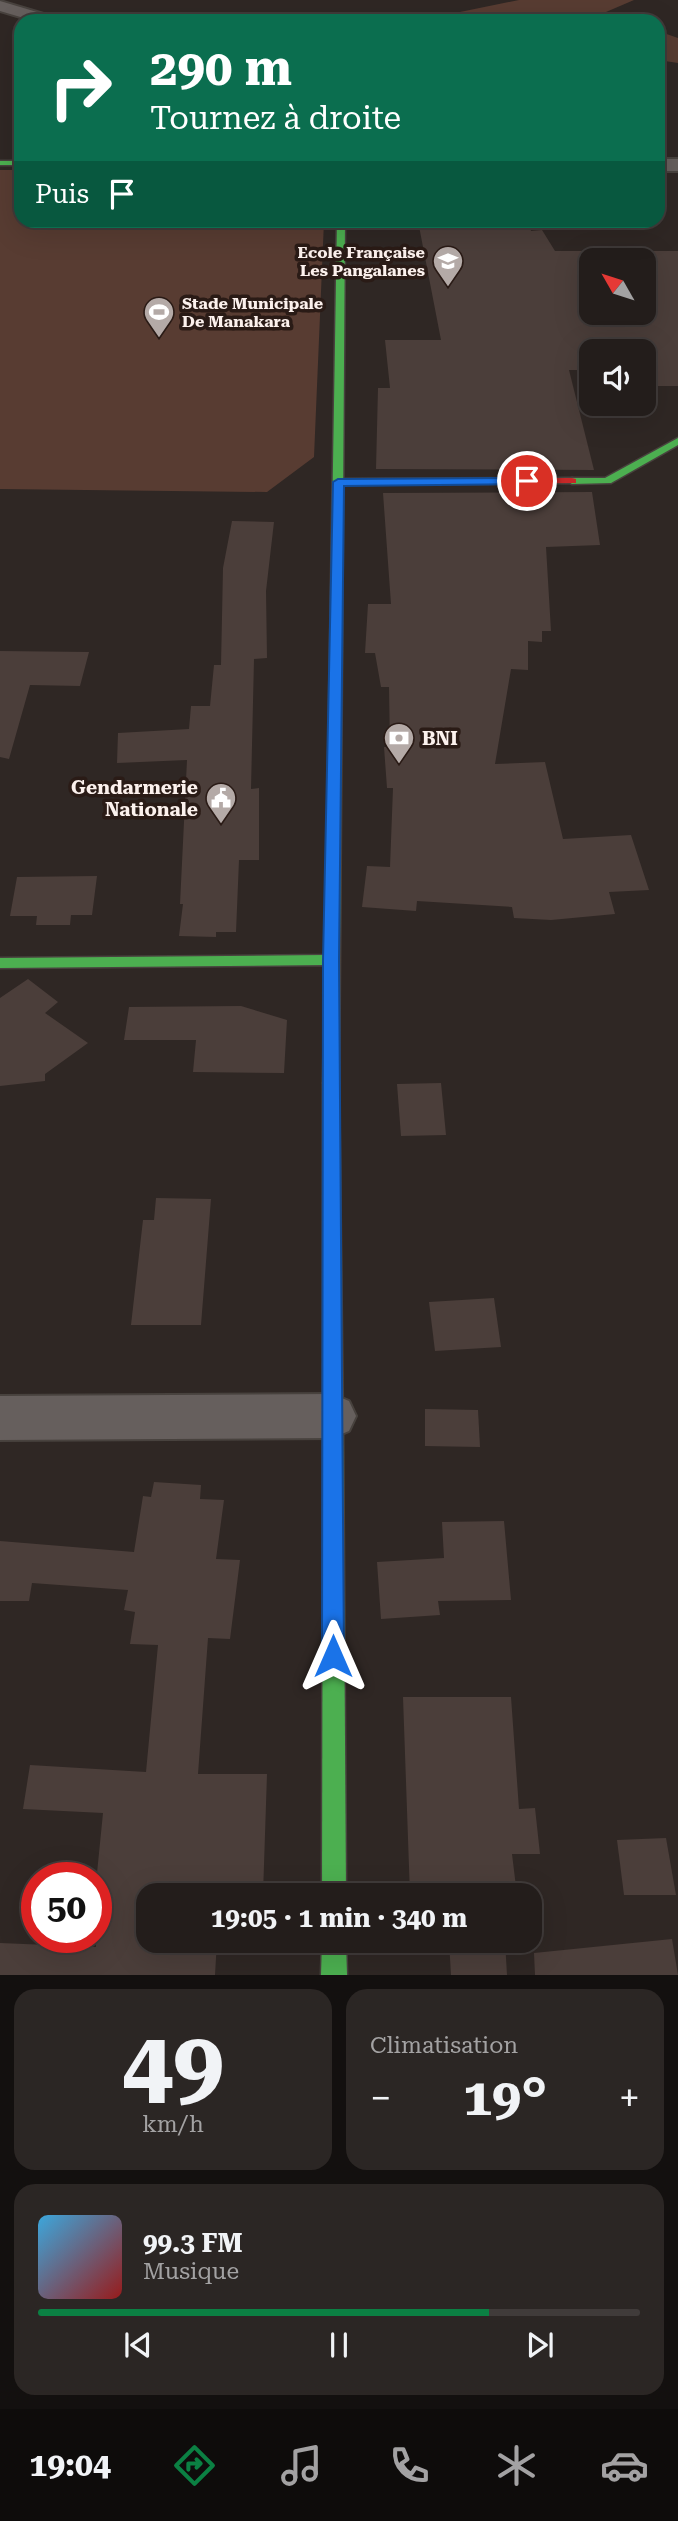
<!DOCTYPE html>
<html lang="fr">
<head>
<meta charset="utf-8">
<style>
	:root { --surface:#231d1b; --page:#2b2624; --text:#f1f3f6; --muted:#a3a2a3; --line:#403b3a; --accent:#0b8043 }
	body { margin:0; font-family:"Roboto Serif",serif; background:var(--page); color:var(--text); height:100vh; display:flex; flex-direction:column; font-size:26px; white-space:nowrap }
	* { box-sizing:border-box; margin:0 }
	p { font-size:23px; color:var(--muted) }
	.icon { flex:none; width:38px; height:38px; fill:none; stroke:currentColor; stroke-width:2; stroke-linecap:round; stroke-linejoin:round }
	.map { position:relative; height:1975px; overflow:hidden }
	.sheet { display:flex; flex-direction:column; gap:14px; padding:14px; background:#13100f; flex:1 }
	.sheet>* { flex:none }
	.banner { position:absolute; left:14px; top:14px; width:651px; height:214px; border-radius:21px; box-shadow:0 7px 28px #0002,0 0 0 2px var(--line); background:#0b6e4f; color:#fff; overflow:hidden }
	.needle { width:46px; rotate:309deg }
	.fabs { position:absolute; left:579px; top:248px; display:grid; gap:14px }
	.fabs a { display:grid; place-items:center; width:77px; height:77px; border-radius:14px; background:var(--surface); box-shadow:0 7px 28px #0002,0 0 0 2px var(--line); font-size:35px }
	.speed { position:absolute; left:21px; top:1862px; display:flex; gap:14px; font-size:35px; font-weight:700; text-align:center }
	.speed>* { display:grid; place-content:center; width:91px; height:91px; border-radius:50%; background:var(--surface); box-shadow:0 7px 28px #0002,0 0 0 2px var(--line); line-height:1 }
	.speed .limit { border:10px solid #d22; background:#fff; color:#111 }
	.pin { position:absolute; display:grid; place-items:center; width:60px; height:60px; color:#fff; margin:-30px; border:4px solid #fff; border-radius:50%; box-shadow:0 2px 7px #0007 }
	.me { position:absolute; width:77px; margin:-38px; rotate:0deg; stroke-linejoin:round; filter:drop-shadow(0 0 5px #0008) }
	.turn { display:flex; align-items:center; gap:24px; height:147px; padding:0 21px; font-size:32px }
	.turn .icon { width:91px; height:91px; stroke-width:2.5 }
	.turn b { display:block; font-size:49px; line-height:60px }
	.then { display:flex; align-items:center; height:66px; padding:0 21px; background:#0003; gap:14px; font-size:26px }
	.big { font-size:52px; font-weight:700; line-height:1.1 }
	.sheet .widget { flex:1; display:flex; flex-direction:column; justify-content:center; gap:10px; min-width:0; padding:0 24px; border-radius:21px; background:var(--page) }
	.sheet .dial { align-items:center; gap:0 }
	.dial b { font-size:91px; line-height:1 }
	.song { display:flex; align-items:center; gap:21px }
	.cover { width:84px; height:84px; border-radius:10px; background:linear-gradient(135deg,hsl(200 70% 55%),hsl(0 70% 35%)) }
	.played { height:7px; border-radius:4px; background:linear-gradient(90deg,var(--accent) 75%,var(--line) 75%) }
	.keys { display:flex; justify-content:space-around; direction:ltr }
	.heat { display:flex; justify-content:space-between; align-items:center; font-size:38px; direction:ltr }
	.sheet .tiles { flex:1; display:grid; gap:14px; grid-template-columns:1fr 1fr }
	.widget:last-child { grid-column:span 2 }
	.trip { position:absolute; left:136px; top:1883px; width:406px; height:70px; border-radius:21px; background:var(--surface); box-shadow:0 7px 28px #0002,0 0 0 2px var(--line); font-weight:700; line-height:70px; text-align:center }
	.tabs { display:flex; height:112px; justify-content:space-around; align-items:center; background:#0e0c0b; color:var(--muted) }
	.tabs .icon { width:49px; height:49px }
	.tabs .current { color:var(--accent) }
	.tabs b { font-size:32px; color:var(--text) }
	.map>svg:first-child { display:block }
	.green { fill:#583c32 }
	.building { fill:#4b3e3a; fill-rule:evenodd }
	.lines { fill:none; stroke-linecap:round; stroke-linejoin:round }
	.street-casing { stroke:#48423e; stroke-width:4 }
	.fast-casing { stroke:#48423e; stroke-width:3 }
	.jam-casing { stroke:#48423e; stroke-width:3 }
	.street { fill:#665f5d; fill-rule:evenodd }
	.fast { fill:#4caf50; fill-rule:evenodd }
	.jam { fill:#c62828; fill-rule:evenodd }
	.route { fill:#1a73e8; stroke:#114b97; stroke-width:2 }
	.labels { text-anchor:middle; stroke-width:7; stroke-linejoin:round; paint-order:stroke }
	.far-poi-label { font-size:16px; font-weight:bold; fill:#fcf1ed; stroke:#2a1b16; text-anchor:end }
	.poi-label { font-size:19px; font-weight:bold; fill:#fcf1ed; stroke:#2a1b16; text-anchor:start }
</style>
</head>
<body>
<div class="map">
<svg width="678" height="1975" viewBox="0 0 678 1975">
	<rect width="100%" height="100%" fill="#2f2724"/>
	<g class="green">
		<path d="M 519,0 L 634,0 L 599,15 L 600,21 L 416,21 Z"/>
		<path d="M 658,31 L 678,38 L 678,63 L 658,60 Z"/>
		<path d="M 0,170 L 21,170 L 21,220 L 324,221 L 314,457 L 267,492 L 0,489 Z"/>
	</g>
	<g class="building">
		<path d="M 494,220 L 495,224 L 529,223 L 531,231 L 542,230 L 555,251 L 678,251 L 678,386 L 644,386 L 644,352 L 592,352 L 592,370 L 569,370 L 594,470 L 376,469 L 378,388 L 390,388 L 385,340 L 441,340 L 418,221 ZM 592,261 L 644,261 L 644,313 L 592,313 Z"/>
		<path d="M 592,492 L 600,545 L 546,547 L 551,631 L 542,631 L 542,642 L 528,641 L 528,670 L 511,669 L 495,764 L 545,762 L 563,839 L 631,835 L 649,890 L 609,892 L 615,914 L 551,920 L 514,918 L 512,907 L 417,901 L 416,911 L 362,907 L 367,866 L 390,867 L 393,788 L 387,788 L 384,747 L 390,747 L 389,687 L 381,687 L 375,653 L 365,653 L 368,604 L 391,604 L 383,493 Z"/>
		<path d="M 232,521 L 274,522 L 266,591 L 267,658 L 254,659 L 251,789 L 259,788 L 259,860 L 239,860 L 236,932 L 216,932 L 216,937 L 179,936 L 183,904 L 180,904 L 187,760 L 117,763 L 118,733 L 189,729 L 191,706 L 210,706 L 214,665 L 221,665 L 223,568 Z"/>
		<path d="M 0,651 L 89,652 L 80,686 L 30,685 L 9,759 L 0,757 Z"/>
		<path d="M 97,876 L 92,915 L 71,915 L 70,925 L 36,925 L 37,916 L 10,916 L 17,877 Z"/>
		<path d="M 28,979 L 58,1002 L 45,1013 L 88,1043 L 45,1074 L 45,1081 L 0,1086 L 0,998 Z"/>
		<path d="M 241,1006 L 287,1020 L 284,1073 L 193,1072 L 196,1040 L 124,1040 L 129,1007 Z"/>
		<path d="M 441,1083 L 446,1135 L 401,1136 L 397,1084 Z"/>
		<path d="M 156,1198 L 211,1199 L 201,1325 L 131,1325 L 143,1220 L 154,1220 Z"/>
		<path d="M 494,1298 L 501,1347 L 435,1351 L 429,1302 Z"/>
		<path d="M 425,1409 L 478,1410 L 480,1447 L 425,1446 Z"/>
		<path d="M 154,1482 L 201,1485 L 200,1499 L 224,1500 L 216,1559 L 240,1560 L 230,1639 L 208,1638 L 198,1774 L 267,1774 L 263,1895 L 149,1895 L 149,1941 L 217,1941 L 215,1975 L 0,1975 L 0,1943 L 96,1947 L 96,1883 L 103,1813 L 23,1809 L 30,1765 L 146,1772 L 158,1645 L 130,1644 L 135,1612 L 124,1610 L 128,1590 L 32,1583 L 29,1601 L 0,1601 L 0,1541 L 134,1552 L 143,1496 L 151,1497 Z"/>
		<path d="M 504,1521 L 511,1600 L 438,1601 L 440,1615 L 381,1619 L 377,1562 L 444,1558 L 442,1522 Z"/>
		<path d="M 403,1697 L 511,1697 L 519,1809 L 535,1808 L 540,1854 L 512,1854 L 517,1895 L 410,1895 Z"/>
		<path d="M 666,1838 L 676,1895 L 624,1895 L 617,1840 Z"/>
		<path d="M 672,1939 L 678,1975 L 535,1975 L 534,1953 Z"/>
		<path d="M 449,1941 L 505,1941 L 507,1975 L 451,1975 Z"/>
	</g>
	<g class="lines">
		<g class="street-casing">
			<g id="street">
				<path d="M 0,1 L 57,18 L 59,21 L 34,21 L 0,11 Z"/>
				<rect x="658" y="159" width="20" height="12"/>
				<path d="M 332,1394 L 349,1401 L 356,1416 L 349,1431 L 332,1438 L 0,1440 L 0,1396 Z"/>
			</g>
		</g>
		<g class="fast-casing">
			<g id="fast">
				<rect x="0" y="161" width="21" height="4"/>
				<path d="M 337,220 L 345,220 L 339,1083 L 337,1087 L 325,1087 L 323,1083 L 325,965 L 0,968 L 0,958 L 325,955 Z"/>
				<path d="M 678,438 L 678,445 L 611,483 L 572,484 L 567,481 L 572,478 L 605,478 Z"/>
				<path d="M 333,1422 L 340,1425 L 343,1431 L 346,1895 L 322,1895 L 323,1431 L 326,1425 Z"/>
				<path d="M 322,1941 L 346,1941 L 347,1975 L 321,1975 Z"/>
			</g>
		</g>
		<g class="jam-casing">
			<g id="jam">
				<path d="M 572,478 L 576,479 L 576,483 L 338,485 L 333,482 L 338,479 Z"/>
				<path d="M 331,1077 L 337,1079 L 339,1083 L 343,1431 L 340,1437 L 333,1440 L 326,1437 L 323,1431 L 323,1083 L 325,1079 Z"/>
			</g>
		</g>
		<use href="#street" class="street"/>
		<use href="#fast" class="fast"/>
		<use href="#jam" class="jam"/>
	</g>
	<path class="route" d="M 527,478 L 532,481 L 530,484 L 344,486 L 339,960 L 344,1656 L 341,1663 L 333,1667 L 325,1663 L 322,1656 L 323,960 L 333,482 L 338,479 Z"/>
	<defs>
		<g id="school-pin" transform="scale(1.575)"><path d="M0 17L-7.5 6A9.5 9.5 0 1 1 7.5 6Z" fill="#b4aaa7" stroke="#2a1b16"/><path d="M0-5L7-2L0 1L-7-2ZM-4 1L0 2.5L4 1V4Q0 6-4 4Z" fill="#fff"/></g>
		<g id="stadium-pin" transform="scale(1.575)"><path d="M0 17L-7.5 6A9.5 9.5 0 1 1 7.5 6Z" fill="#b4aaa7" stroke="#2a1b16"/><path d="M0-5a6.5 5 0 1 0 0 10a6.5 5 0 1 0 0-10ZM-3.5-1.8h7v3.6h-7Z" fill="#fff"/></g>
		<g id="bank-pin" transform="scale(1.575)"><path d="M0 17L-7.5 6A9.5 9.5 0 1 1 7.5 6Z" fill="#b4aaa7" stroke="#2a1b16"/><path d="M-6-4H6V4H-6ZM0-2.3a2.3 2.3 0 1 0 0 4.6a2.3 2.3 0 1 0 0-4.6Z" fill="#fff"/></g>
		<g id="civic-pin" transform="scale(1.575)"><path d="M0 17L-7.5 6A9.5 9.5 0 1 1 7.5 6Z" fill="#b4aaa7" stroke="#2a1b16"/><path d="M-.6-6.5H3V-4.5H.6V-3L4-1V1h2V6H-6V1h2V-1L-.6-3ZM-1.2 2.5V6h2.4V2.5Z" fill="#fff"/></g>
	</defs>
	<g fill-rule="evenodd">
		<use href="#school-pin" x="448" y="261"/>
		<use href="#stadium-pin" x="159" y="312"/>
		<use href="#bank-pin" x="399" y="738"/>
		<use href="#civic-pin" x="221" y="798"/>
	</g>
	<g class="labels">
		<g class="far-poi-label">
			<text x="425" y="258">Ecole Française<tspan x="425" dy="18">Les Pangalanes</tspan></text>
			<text x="182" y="309" text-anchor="start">Stade Municipale<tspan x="182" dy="18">De Manakara</tspan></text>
		</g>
		<g class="poi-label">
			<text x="422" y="745">BNI</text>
			<text x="198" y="794" text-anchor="end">Gendarmerie<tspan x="198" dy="22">Nationale</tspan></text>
		</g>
	</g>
</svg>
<div class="fabs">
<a><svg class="needle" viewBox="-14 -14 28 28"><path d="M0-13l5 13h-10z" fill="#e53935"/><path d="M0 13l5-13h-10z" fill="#a3a2a3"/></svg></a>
<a><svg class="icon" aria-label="sound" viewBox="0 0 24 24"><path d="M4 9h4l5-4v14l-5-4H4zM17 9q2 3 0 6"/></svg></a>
</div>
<div class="speed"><div class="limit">50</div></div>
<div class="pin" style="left:527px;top:481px;background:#d93025"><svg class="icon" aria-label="arrive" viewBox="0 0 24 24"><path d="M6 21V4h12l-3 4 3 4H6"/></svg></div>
<svg class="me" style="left:333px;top:1656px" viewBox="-20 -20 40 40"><path d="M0-17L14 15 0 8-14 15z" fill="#1a73e8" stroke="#fff" stroke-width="4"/></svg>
<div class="trip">19:05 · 1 min · 340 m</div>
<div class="banner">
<div class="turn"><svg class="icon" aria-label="right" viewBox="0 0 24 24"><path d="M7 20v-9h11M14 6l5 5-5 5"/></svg><div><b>290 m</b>Tournez à droite</div></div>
<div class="then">Puis<svg class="icon" aria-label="arrive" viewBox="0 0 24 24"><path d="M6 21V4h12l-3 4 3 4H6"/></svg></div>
</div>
</div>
<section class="sheet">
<div class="tiles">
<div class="widget dial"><b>49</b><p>km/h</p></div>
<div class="widget"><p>Climatisation</p>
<div class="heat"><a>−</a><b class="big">19°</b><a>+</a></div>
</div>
<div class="widget">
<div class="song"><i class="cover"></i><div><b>99.3 FM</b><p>Musique</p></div></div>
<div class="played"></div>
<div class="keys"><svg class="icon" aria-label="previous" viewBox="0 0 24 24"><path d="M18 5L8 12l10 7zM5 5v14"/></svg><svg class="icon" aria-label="pause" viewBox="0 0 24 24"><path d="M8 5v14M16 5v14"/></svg><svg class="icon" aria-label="next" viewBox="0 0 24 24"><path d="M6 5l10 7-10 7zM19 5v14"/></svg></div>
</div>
</div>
</section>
<nav class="tabs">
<b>19:04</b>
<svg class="icon current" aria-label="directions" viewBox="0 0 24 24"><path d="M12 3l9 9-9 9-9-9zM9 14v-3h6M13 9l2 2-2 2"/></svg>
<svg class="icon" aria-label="music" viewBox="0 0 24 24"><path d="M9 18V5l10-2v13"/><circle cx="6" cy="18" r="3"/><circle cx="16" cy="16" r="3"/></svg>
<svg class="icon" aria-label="phone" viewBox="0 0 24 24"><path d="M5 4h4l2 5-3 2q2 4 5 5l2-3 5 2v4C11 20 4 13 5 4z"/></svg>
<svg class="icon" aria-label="climate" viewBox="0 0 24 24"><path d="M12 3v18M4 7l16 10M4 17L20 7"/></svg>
<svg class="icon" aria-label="car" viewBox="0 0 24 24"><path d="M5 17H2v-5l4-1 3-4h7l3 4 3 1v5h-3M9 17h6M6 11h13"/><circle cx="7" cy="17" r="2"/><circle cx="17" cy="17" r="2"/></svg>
</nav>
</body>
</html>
